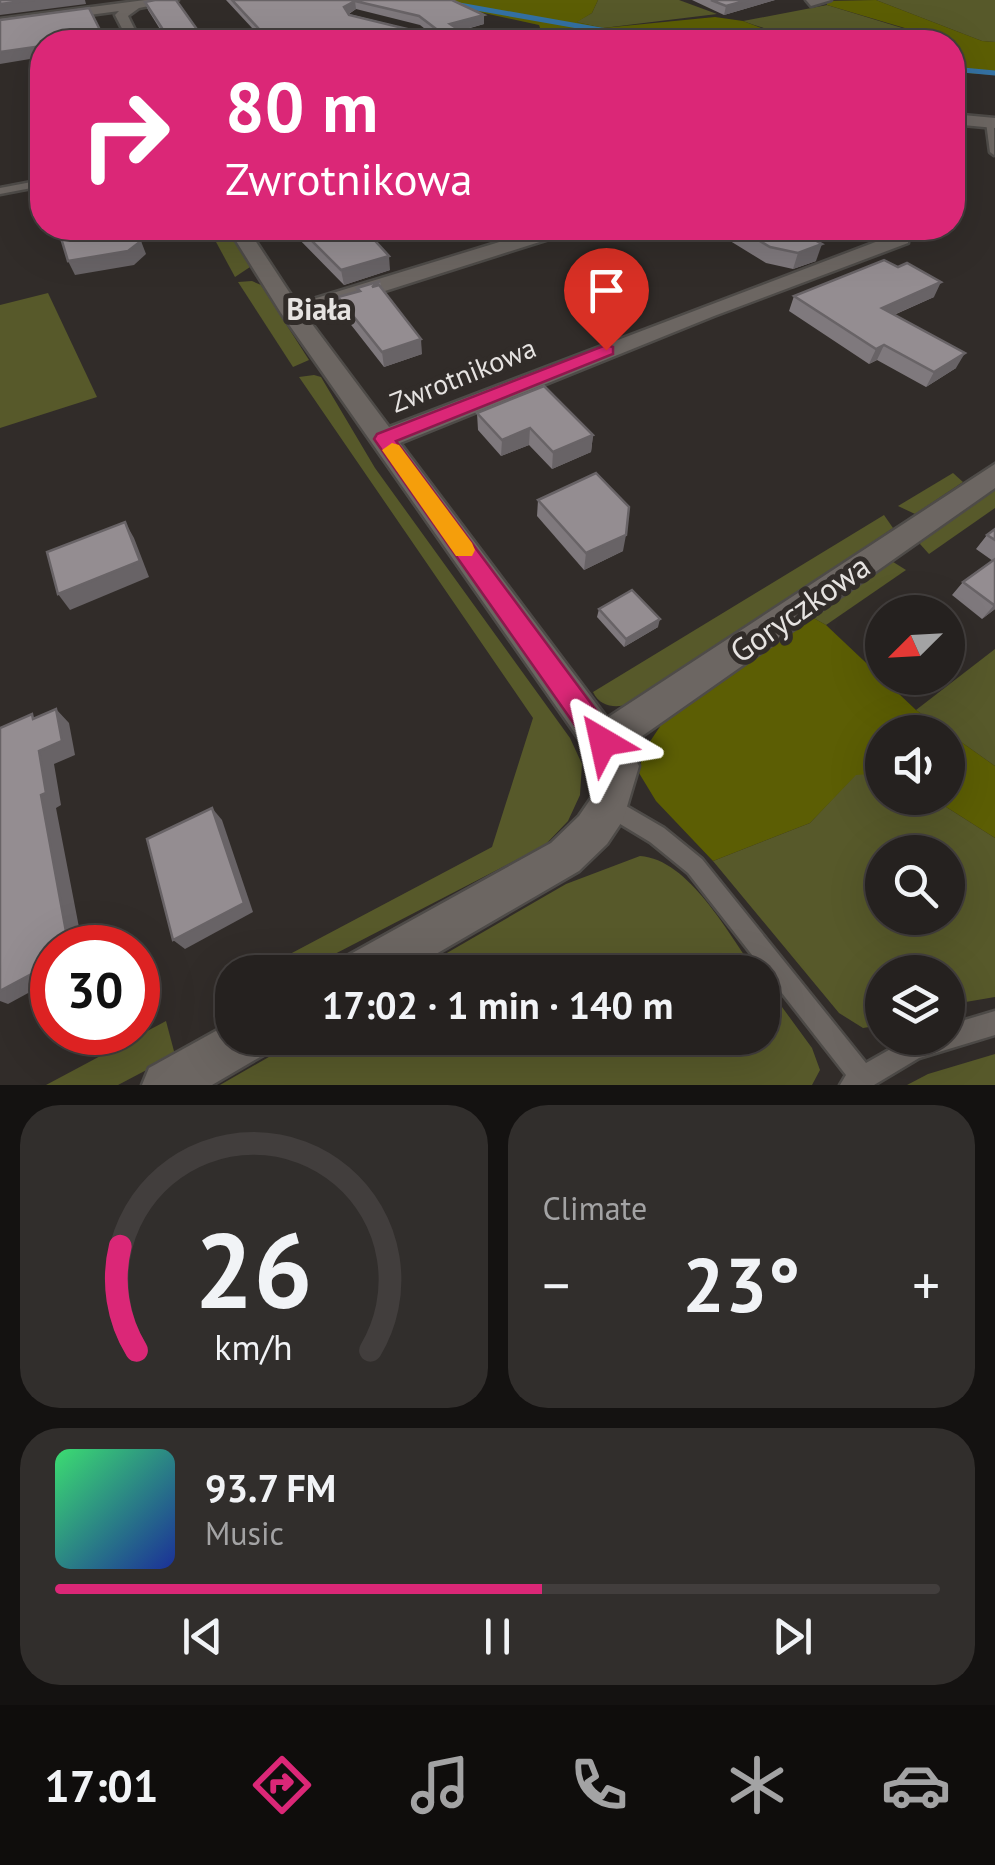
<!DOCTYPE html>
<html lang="en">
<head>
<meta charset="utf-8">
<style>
	:root { --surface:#25211f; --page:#312e2c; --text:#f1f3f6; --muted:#a3a3a4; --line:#423e3d; --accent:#db2777 }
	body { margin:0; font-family:"PT Sans",sans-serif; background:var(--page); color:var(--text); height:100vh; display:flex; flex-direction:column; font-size:38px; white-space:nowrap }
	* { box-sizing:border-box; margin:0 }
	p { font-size:32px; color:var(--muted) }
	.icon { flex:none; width:55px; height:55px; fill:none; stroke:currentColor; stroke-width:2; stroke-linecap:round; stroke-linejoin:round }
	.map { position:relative; height:1085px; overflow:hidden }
	.sheet { display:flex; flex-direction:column; gap:20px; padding:20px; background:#141211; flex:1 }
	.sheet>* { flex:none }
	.banner { position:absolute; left:30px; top:30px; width:935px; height:210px; border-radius:40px; box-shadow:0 10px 40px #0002,0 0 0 2px var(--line); background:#db2777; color:#fff; overflow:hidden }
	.needle { width:65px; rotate:246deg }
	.tools { position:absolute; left:865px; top:595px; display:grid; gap:20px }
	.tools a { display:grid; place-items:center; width:100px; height:100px; border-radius:50%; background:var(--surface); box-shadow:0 10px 40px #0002,0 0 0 2px var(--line); font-size:50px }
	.speed { position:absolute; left:30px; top:925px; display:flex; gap:20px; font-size:50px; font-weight:700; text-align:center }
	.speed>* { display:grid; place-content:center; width:130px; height:130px; border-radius:50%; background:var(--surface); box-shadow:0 10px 40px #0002,0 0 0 2px var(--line); line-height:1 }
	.speed .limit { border:15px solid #d22; background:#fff; color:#111 }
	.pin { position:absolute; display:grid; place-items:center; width:85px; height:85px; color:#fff; margin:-102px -42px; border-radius:50% 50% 50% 0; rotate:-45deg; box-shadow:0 0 10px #0007 }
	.pin .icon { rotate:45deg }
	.me { position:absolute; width:110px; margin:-55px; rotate:324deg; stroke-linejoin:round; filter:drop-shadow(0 0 8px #0008) }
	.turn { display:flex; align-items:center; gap:35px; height:210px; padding:0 30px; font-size:45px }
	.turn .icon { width:130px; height:130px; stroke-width:2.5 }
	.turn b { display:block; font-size:70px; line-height:85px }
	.big { font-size:75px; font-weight:700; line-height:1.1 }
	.sheet .widget { flex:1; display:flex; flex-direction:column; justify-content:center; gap:15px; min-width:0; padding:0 35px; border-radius:40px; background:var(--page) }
	.sheet .dial { align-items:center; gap:0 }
	.dial svg { height:260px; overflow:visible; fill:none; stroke:var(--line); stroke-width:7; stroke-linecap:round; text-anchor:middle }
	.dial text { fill:var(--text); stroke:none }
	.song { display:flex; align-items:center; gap:30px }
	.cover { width:120px; height:120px; border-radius:15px; background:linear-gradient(135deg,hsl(140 70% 55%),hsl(230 70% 35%)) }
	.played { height:10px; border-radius:5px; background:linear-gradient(90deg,var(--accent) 55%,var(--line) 55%) }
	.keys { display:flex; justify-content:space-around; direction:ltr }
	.heat { display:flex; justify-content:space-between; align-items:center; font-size:55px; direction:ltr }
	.sheet .tiles { flex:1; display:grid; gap:20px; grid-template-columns:1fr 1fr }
	.widget:last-child { grid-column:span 2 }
	.trip { position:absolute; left:215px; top:955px; width:565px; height:100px; border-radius:40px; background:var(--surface); box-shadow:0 10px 40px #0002,0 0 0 2px var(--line); font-weight:700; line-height:100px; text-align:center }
	.dock { display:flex; height:160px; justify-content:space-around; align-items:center; background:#0f0d0c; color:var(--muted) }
	.dock .icon { width:70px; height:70px }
	.dock .on { color:var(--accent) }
	.dock b { font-size:45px; color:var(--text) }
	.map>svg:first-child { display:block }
	.green { fill:#57592a; fill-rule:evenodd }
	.forest { fill:#5c5e04 }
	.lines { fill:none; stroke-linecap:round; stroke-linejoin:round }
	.stream { stroke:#3471a3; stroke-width:5 }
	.lane-casing { stroke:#4e4b48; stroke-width:5 }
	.street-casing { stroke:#4e4b48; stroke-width:5 }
	.lane { fill:#6c6662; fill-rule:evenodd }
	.street { fill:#6c6662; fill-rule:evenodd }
	.wall { fill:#7f797d; fill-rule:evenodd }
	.shaded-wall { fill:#686366 }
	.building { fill:#948d91; stroke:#686366; stroke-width:2.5; fill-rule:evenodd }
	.route { fill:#db2777; stroke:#8e194d; stroke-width:2.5 }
	.slow { fill:#f59e0b }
	.labels { text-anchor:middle; stroke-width:10; stroke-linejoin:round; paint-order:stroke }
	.far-street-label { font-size:28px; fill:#e6e3e1; stroke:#312c29 }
	.far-neighbourhood-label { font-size:30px; font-weight:bold; fill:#e6e3e1; stroke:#312c29 }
	.street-label { font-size:32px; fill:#e6e3e1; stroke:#312c29 }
</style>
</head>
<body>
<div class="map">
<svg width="995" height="1085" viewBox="0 0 995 1085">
	<rect width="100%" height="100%" fill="#312c29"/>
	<g class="green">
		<path d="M 598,0 L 679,0 L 717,14 L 603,28 L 576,22 L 592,13 Z"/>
		<path d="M 876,0 L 995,0 L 995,42 L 982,41 Z"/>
		<path d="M 827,5 L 948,42 C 879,42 809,46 743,21 Z"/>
		<path d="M 227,228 L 250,267 L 235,277 L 209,229 Z"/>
		<path d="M 252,281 L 261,285 L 309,360 L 293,367 L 238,282 Z"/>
		<path d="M 48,293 L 97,397 L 0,428 L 0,305 Z"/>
		<path d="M 314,375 L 321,377 L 375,468 L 570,738 L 582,764 L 580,795 L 568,821 L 545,845 L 300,972 L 256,972 L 492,847 L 533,718 L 299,377 Z"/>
		<path d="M 953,473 L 963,482 L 915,514 L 898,506 Z"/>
		<path d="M 995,488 L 995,508 L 929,554 L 920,544 L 923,537 Z"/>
		<path d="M 884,515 L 893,528 L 639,702 C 622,707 602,711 593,692 Z"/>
		<path d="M 890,560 L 906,570 L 826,625 L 810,616 Z"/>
		<path d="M 995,649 L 995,766 L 916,710 Z"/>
		<path d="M 882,773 L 882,798 L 932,798 L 995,838 L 995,997 L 948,1005 L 948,972 L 882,972 L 882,1025 L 863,1028 L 839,1013 L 713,861 L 810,823 L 856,774 ZM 882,852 L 948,852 L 948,918 L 882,918 Z"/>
		<path d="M 640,856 C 689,859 729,935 756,972 L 414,972 L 566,884 Z"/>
		<path d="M 763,981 L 812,1048 L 820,1070 L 812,1085 L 220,1085 L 302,1038 L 762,1038 Z"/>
		<path d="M 166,1021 L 175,1055 L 118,1085 L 46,1085 Z"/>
		<path d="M 995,1054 L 995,1085 L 907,1085 L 928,1074 Z"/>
	</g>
	<g class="forest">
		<path d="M 425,0 L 598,0 L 592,13 L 577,22 L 603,28 L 715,17 L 743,21 L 772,32 L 849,42 L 545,42 L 539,25 Z"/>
		<path d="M 876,0 L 982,41 L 995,42 L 995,75 L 953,72 L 952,42 L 827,5 L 826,1 Z"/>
		<path d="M 810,616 L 826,625 L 916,710 L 995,766 L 995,838 L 932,798 L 948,798 L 948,732 L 882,732 L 882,773 L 856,775 L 810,823 L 713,861 L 656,801 L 639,773 L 643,752 L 661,725 Z"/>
	</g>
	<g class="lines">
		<g class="stream">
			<path d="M 448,3 L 646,38 L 717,36 L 762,42"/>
			<path d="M 952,69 L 995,73"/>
		</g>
		<g class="lane-casing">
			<g id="lane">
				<path d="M 990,120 L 994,122 L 994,155 L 990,152 L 986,122 Z"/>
				<path d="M 42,180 L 42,186 L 0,194 L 0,188 Z"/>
				<path d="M 609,796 L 664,828 L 702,859 L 866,1063 L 910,1038 L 948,1038 L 948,1025 L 995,1011 L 995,1035 L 919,1058 L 874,1085 L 840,1085 L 846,1075 L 688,873 L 650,842 L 602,813 L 599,806 L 602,799 Z"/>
			</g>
		</g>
		<g class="street-casing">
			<g id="street">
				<path d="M 145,0 L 178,0 L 139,8 L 128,16 L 141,42 L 129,42 L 115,15 L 119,11 L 0,27 L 0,19 Z"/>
				<path d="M 806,0 L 831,0 L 811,6 Z"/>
				<path d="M 952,114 L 995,118 L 995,128 L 952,124 Z"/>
				<path d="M 228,228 L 247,228 L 297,304 L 545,228 L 573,228 L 571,232 L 306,316 L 389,427 L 894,235 L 908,235 L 908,243 L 714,316 L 400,443 L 607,718 L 995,464 L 995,488 L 628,746 L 639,766 L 623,820 L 607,844 L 579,871 L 405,972 L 341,972 L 347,956 L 551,843 L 579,816 L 592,797 L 600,769 L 281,313 Z"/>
				<path d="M 232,1022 L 232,1038 L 272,1038 L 265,1054 L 212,1085 L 142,1085 L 149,1068 Z"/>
			</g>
		</g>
		<use href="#lane" class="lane"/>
		<use href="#street" class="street"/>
	</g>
	<g class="wall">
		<path d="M 226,0 L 452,0 L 484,24 L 460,31 L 478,42 L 265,42 ZM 356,9 L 420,25 L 433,35 L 349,14 Z"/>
		<path d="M 692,0 L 775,0 L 724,15 Z"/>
		<path d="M 145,2 L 206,42 L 168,42 L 148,10 Z"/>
		<path d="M 290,228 L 340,228 L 347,237 L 390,270 L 344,285 L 293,233 Z"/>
		<path d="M 709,228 L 792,228 L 816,261 L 793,269 L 766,263 Z"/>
		<path d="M 380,281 L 381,288 L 422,354 L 384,367 L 341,312 L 338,297 L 358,291 L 357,288 Z"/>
		<path d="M 794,296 L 934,297 L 894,315 L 956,368 L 926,387 L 877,360 L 869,364 L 789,311 Z"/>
		<path d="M 477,413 L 593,435 L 591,452 L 552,469 L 529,445 L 501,456 L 478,430 Z"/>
		<path d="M 538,500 L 623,551 L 584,570 L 537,516 Z"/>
		<path d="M 995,529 L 995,609 L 982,619 L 952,595 L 963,582 L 993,561 L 976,549 L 987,535 Z"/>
		<path d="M 599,609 L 658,627 L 624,647 L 597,617 Z"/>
	</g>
	<g class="shaded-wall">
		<path d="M 34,0 L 85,0 L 86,4 L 0,15 L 0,4 Z"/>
		<path d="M 748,0 L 775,0 L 724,15 L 726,6 Z"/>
		<path d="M 355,1 L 356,9 L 345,16 L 344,7 Z"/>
		<path d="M 484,15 L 484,24 L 450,33 L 450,24 Z"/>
		<path d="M 42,46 L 42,57 L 0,64 L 0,52 Z"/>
		<path d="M 141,241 L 146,254 L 134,265 L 75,275 L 68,261 Z"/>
		<path d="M 822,244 L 816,261 L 793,269 L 798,253 Z"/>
		<path d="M 389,256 L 390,270 L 344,285 L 341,270 Z"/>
		<path d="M 941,282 L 934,297 L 875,323 L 882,308 Z"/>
		<path d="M 421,339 L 422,354 L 384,367 L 382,352 Z"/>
		<path d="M 884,345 L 877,360 L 869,364 L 876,349 Z"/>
		<path d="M 965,353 L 956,368 L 926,387 L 934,372 Z"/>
		<path d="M 530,428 L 529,445 L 501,456 L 502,440 Z"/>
		<path d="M 593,435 L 591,452 L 552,469 L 553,452 Z"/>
		<path d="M 125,522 L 134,538 L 149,577 L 70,610 L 58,594 Z"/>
		<path d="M 626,535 L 623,551 L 584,570 L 586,553 Z"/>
		<path d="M 995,604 L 995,609 L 982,619 Z"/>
		<path d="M 660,619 L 658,627 L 624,647 L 626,639 Z"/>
		<path d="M 56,709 L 69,723 L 75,755 L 54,764 L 61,805 L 56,808 L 83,948 L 69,948 L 41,795 L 39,751 Z"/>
		<path d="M 212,808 L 222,820 L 253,912 L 185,949 L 173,940 Z"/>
		<path d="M 52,963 L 52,980 L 8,1004 L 0,1001 L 0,991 Z"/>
	</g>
	<g class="building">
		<path d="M 0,0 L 34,0 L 0,4 Z"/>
		<path d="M 155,0 L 176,0 L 206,42 L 171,42 L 145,2 Z"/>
		<path d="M 232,0 L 452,0 L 484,15 L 450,24 L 478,42 L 271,42 ZM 355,1 L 419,16 L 440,32 L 436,36 L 349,15 L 344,7 Z"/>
		<path d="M 711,0 L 748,0 L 726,6 Z"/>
		<path d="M 89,8 L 106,42 L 42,42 L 42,46 L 0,52 L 0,20 Z"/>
		<path d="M 58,228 L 135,228 L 141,241 L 128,251 L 68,261 Z"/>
		<path d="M 299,228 L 340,228 L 347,237 L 366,231 L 389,256 L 341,270 Z"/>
		<path d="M 738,228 L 792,228 L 822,244 L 798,253 L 770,247 Z"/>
		<path d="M 884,260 L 898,267 L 907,263 L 941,282 L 882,308 L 965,353 L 934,372 L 884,345 L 876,349 L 794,296 Z"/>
		<path d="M 380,281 L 372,287 L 379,285 L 421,339 L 382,352 L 338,297 L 360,291 L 357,288 Z"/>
		<path d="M 544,386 L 593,435 L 553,452 L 530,428 L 502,440 L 477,413 Z"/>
		<path d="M 596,473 L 629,507 L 626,535 L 586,553 L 538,500 Z"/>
		<path d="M 125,522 L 140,561 L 58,594 L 47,552 Z"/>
		<path d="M 995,529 L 995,540 L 987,535 Z"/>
		<path d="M 995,559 L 995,604 L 994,605 L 963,582 Z"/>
		<path d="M 632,590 L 660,619 L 626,639 L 599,609 Z"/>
		<path d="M 56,709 L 62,741 L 39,751 L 46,793 L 41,795 L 69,948 L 52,948 L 52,963 L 0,991 L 0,728 L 32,714 L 33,719 Z"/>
		<path d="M 212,808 L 244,903 L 173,940 L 147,839 Z"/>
	</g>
	<path class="route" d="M 606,345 L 613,347 L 613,354 L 396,441 L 613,733 L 617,742 L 613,751 L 603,755 L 593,751 L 374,439 L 377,434 Z"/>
	<path class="slow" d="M 392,443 L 399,445 L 472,543 L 475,550 L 472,556 L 456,556 L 382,450 Z"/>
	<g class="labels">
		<g class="far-street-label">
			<text transform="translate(463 375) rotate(-22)" y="10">Zwrotnikowa</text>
		</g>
		<g class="far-neighbourhood-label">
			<text x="319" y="320">Biała</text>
		</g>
		<g class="street-label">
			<text transform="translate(800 609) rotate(-35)" y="11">Goryczkowa</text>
		</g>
	</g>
</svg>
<div class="tools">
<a><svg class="needle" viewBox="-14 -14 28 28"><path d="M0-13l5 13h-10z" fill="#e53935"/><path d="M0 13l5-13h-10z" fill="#a3a3a4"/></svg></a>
<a><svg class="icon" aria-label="sound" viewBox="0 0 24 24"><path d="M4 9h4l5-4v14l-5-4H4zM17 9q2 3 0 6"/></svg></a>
<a><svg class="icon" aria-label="search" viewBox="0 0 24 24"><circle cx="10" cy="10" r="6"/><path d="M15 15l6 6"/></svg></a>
<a><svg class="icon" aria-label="layers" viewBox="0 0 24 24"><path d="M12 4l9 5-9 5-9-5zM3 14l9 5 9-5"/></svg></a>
</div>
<div class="speed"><div class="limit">30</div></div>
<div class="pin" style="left:606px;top:350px;background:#d93025"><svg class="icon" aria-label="arrive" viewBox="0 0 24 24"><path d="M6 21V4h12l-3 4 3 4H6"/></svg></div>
<svg class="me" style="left:603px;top:742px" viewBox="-20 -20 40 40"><path d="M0-17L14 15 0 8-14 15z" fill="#db2777" stroke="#fff" stroke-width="4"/></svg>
<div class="trip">17:02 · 1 min · 140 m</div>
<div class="banner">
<div class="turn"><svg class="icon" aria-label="right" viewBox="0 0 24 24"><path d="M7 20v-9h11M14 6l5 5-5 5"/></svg><div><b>80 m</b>Zwrotnikowa</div></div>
</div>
</div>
<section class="sheet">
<div class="tiles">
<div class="widget dial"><svg viewBox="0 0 100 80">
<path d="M14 69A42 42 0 1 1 86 69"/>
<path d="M14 69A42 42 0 0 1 9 37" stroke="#db2777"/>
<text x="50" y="56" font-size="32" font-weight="700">26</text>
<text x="50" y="72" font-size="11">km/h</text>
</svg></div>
<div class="widget"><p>Climate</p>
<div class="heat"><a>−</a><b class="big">23°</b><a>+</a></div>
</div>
<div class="widget">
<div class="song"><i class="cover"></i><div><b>93.7 FM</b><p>Music</p></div></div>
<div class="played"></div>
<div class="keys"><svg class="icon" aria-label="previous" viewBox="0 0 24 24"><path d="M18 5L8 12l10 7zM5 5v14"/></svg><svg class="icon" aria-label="pause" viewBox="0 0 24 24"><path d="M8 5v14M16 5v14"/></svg><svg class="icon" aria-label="next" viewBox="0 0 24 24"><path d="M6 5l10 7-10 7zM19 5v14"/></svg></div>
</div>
</div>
</section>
<nav class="dock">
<b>17:01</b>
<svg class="icon on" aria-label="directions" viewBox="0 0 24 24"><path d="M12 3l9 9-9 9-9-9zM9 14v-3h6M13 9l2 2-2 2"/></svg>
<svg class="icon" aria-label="music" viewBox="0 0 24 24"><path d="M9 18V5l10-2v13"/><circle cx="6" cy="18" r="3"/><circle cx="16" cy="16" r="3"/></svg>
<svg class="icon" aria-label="phone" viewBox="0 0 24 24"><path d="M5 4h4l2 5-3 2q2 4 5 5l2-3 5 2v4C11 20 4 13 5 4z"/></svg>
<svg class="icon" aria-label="climate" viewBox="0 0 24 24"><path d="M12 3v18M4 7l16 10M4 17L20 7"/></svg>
<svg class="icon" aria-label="car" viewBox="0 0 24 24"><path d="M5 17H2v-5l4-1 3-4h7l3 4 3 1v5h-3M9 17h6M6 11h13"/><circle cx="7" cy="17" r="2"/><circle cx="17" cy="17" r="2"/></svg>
</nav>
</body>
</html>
